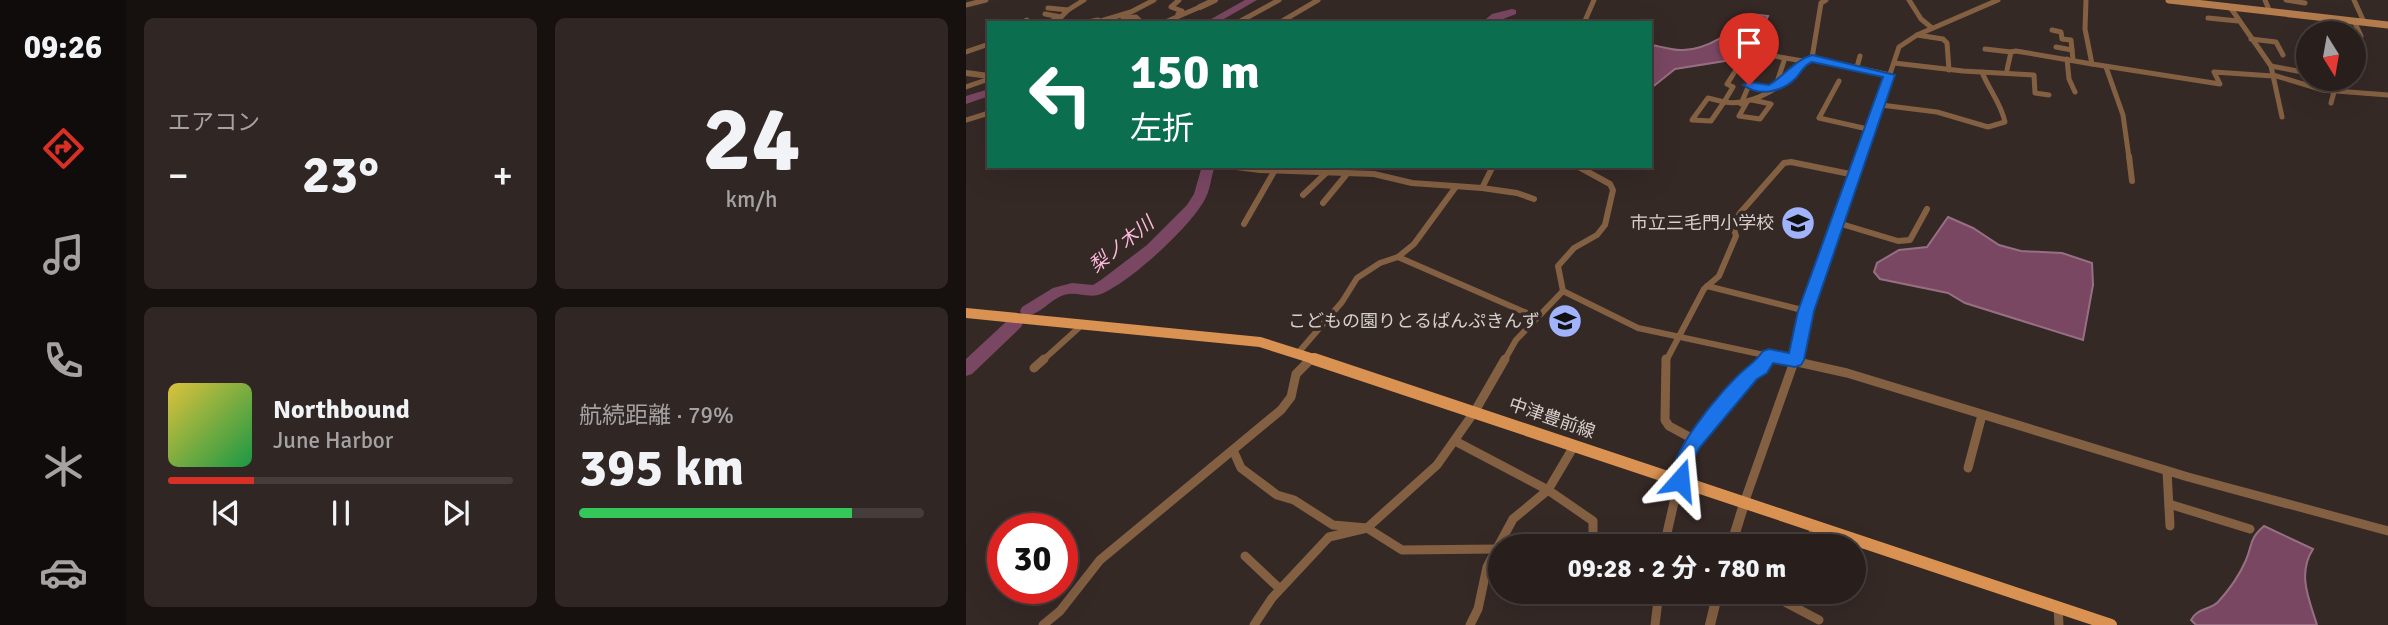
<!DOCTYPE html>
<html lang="ja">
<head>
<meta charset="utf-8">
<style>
	:root { --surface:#281f1c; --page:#302725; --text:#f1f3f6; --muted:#a5a2a3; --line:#443d3b; --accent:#d93025 }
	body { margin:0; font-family:Signika,"Noto Sans JP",sans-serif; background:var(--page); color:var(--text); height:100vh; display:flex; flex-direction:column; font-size:26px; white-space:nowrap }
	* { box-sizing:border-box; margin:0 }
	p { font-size:23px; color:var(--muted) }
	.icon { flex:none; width:38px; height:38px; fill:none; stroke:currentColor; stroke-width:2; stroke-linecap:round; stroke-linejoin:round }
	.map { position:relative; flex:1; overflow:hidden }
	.sheet { display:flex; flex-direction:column; gap:18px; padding:18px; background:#16110f; width:840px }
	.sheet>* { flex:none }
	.guide { position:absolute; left:21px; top:21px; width:665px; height:147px; border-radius:0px; box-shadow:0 7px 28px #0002,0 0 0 2px var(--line); background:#0b6e4f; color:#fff; overflow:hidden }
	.needle { width:46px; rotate:169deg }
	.fabs { position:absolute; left:1330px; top:21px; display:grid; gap:14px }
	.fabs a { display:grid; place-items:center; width:70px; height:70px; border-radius:50%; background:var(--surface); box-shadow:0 7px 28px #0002,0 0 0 2px var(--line); font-size:35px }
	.speed { position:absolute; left:21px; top:513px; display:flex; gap:14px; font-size:35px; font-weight:700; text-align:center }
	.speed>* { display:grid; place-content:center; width:91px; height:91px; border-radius:50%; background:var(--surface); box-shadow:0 7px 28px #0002,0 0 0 2px var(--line); line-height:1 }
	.speed .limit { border:10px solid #d22; background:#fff; color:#111 }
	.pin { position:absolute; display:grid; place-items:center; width:60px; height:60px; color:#fff; margin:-72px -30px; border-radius:50% 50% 50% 0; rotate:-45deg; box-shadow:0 0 7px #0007 }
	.pin .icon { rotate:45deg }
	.me { position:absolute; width:77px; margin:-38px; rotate:18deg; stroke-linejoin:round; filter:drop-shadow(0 0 5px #0008) }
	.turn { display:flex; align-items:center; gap:24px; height:147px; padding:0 28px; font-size:32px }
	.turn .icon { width:91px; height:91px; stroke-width:2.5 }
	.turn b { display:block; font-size:49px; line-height:60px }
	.big { font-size:52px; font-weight:700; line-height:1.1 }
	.sheet .tile { flex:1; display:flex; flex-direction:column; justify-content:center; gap:10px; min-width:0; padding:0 24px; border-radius:10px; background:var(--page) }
	.sheet .dial { align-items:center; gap:0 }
	.dial b { font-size:91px; line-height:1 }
	.song { display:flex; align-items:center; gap:21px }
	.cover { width:84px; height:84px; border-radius:10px; background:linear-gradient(135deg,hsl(50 70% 55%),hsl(140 70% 35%)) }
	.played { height:7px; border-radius:4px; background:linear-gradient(90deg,var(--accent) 25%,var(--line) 25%) }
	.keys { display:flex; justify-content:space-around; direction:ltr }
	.heat { display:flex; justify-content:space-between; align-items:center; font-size:38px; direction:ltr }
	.charge { height:10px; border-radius:5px; background:linear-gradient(90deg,#34c759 79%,var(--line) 0) }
	.sheet .tiles { flex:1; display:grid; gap:18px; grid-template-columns:repeat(2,1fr) }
	.trip { position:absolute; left:522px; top:534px; width:378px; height:70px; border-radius:35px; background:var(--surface); box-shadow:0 7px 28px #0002,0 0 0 2px var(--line); font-weight:700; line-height:70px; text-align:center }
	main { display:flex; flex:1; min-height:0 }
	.menu { display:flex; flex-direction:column; width:126px; justify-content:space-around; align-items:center; background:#100c0b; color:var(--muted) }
	.menu .icon { width:49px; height:49px }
	.menu .on { color:var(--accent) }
	.menu b { font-size:32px; color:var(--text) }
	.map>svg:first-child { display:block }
	.water { fill:#7a4762; stroke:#967082; stroke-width:2 }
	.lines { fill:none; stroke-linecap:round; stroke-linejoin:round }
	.river { fill:#7a4762; fill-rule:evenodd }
	.minor-far2 { stroke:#846043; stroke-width:5 }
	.minor-far1 { stroke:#846043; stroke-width:6 }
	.minor { stroke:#846043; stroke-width:9 }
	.tertiary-far1 { stroke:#846043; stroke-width:6 }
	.tertiary { stroke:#846043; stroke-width:10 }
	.secondary { stroke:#b47c4d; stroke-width:7 }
	.primary-far1 { stroke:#da9253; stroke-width:10 }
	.primary { stroke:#da9253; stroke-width:12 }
	.route { fill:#1a73e8; stroke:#114b97; stroke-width:2 }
	.labels { text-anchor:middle; stroke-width:7; stroke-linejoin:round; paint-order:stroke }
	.poi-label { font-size:18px; fill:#d7cfcd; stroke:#352926; text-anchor:end }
	.street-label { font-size:18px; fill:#d7cfcd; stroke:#352926 }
	.water-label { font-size:19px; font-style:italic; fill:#fdbadc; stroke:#352926 }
</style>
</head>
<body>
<main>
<nav class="menu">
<b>09:26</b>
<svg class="icon on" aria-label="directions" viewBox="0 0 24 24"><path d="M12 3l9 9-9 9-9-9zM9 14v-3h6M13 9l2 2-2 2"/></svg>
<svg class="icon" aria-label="music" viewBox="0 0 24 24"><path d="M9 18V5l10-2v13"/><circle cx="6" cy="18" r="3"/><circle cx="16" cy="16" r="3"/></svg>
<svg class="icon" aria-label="phone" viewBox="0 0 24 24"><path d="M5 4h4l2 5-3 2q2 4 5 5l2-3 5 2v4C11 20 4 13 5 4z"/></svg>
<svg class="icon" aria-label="climate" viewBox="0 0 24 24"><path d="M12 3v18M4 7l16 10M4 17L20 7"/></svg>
<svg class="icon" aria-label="car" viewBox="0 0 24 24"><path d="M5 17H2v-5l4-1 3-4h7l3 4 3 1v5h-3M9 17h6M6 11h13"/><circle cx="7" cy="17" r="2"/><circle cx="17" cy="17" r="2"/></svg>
</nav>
<section class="sheet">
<div class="tiles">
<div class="tile"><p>エアコン</p>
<div class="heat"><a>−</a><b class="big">23°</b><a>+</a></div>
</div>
<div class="tile dial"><b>24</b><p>km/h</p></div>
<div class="tile">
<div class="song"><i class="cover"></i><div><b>Northbound</b><p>June Harbor</p></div></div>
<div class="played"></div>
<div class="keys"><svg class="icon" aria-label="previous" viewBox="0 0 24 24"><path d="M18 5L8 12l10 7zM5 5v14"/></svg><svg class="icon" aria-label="pause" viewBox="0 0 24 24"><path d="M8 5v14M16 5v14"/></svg><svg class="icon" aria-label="next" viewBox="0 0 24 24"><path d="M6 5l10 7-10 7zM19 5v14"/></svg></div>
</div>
<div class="tile"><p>航続距離 · 79%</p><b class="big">395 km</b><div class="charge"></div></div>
</div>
</section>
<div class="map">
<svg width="1422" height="625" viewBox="0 0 1422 625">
	<rect width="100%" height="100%" fill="#352926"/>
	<g class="water">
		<path d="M 785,14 L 802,16 L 797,26 L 801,33 L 793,47 L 759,61 L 709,69 L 684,89 L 684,45 C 696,46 705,51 717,50 C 740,50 770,31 785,14 Z"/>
		<path d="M 982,217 L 1007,228 L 1033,245 L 1055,251 L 1096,253 L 1126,263 L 1127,285 L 1117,340 L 999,303 L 982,293 L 914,279 L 908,272 L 911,263 L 933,250 L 961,247 Z"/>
		<path d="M 1298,526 L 1347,549 C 1331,574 1343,599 1351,625 L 1230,625 L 1225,620 C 1231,608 1244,610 1252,602 C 1263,590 1274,574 1280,560 C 1287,543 1283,539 1298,526 Z"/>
	</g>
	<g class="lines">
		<g class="river">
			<path d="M 279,0 L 291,0 L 251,23 L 238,23 Z"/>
			<path d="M 546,9 L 550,10 L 550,14 L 527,23 L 515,23 L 526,14 Z"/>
			<path d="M 23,89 L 23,96 L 0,104 L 0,96 Z"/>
			<path d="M 236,166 L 249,166 C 245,176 245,187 240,197 C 227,225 163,283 135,294 C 123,299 110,291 98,295 C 84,299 71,319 56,315 L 54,311 L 56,307 L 87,288 L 106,283 L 127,285 L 135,280 L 181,245 L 221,205 L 228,194 Z"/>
			<path d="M 49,317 L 55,319 L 57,323 L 55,327 L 6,374 L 0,376 L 0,359 L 43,319 Z"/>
		</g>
		<g class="minor-far2">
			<path d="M 943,0 L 955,19 L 966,28"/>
			<path d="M 1120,0 L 1119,29 L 1126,64 L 1254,84 L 1248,72 L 1307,76"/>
			<path d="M 1299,0 L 1304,12"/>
			<path d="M 1320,0 L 1339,3"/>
			<path d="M 1388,0 L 1398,22"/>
			<path d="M 0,5 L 20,0"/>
			<path d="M 1264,7 L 1305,66 L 1316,117"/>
			<path d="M 82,8 L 102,10 L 95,17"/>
			<path d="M 102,10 L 118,0"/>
			<path d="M 79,14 L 95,17 L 81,23"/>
			<path d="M 212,14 L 216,11 L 205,7 L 213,0"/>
			<path d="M 157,18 L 170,17 L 176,23"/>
			<path d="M 1242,18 L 1272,21"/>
			<path d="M 1388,21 L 1395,36 L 1388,35"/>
			<path d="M 55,23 L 61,20"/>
			<path d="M 117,23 L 132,20"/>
			<path d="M 128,23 L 165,12 L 188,0"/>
			<path d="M 197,23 L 234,7"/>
			<path d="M 271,23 L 313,0"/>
			<path d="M 313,23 L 352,0"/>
			<path d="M 618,23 L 628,0"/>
			<path d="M 1086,30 L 1095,32 L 1096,39 L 1105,40 L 1107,60"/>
			<path d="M 951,35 L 977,39 L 981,43 L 983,70"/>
			<path d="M 1285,39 L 1310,42 L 1317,55"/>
			<path d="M 1090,47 L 1106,50"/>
			<path d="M 1019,49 L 1045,52"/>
			<path d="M 1388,49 L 1394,49 L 1389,36"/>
			<path d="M 0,52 L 23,44"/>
			<path d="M 846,58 L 855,3 L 860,0"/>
			<path d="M 1101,59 L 1103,79 L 1109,92"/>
			<path d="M 1388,62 L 1395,69"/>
			<path d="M 928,63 L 997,71 L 1068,75 L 1069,93 L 1083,95"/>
			<path d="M 1305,66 L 1342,73"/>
			<path d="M 891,67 L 894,56"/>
			<path d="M 1140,67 L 1157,115 L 1163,158"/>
			<path d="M 1041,70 L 1045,52 L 1050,51 L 1126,64"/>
			<path d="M 1307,75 L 1357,90 L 1422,95"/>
			<path d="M 1360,79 L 1365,91"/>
			<path d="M 873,81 L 853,118 L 906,130"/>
			<path d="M 810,85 L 819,58"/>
			<path d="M 0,87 L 23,79"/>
			<path d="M 742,98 L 758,102 L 745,121 L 726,120 Z"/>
			<path d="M 758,102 C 781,106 807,93 825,76 C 832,69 836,62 846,58 L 924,75"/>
			<path d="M 758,102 L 767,87 L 761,84 L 770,70 L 787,72"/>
			<path d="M 781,102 L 773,116 L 794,119 L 805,104 L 786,100"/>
			<path d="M 1365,103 L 1368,92"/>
			<path d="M 775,104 L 796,54 L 837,61"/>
			<path d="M 915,105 L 971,112 L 1022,127 L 1039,122 C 1035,103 1023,90 1016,72"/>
			<path d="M 0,120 L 23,113"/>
			<path d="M 896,158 L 933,47 L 951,35 L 1032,0"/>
		</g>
		<g class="minor-far1">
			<path d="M 1163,156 L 1166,181"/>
			<path d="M 262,166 L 294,170 L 408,174 L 446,183 L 516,188 L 527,166"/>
			<path d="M 611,166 L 644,184 L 647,190 L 639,225 L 631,235 L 608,248 L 592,266 L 597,291 L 672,328 L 826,361"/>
			<path d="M 516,188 L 551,193 L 568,199"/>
			<path d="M 337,195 L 361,172"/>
			<path d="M 357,203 L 380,175"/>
			<path d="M 872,223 L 932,241 L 944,240 L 961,209"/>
			<path d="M 278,224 L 309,170"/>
			<path d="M 432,257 L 570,317"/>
			<path d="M 741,286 L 840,311"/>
			<path d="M 332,353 L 376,302 L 391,278 L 414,263 L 432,257 L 448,244 L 489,188"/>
			<path d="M 76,361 L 117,324"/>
			<path d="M 343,361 L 346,358"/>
			<path d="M 538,361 L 550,340 L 597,291"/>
			<path d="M 700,361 L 738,289 L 753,276 L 770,236 L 767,226 L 774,213 L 818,163 L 825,162 L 889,175"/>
			<path d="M 798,361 L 803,356"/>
			<path d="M 829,361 L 840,311 L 897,156"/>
		</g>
		<g class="minor">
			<path d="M 700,359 L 699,420 L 703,426 L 729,440"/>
			<path d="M 818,359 L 881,373 L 1222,477 L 1422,531"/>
			<path d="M 68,368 L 78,359"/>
			<path d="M 489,441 L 582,490 L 627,521 L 627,542 L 663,546"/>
			<path d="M 267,450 L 275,468 L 311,495 L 328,500 L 367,525 L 401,528 L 436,550 L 530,549"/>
			<path d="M 1002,468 L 1016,415"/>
			<path d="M 1201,471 L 1204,526"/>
			<path d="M 778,503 L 829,359"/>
			<path d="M 1203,504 L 1284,529"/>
			<path d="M 698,546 L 718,459 L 728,441 L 800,359"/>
			<path d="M 840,546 L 850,528"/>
			<path d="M 279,556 L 314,589"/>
			<path d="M 816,592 L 813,599 L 853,620"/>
			<path d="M 1092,607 L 1093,625"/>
			<path d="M 77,625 L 94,611 L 134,560 L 315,410 L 325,397 L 330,374 L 345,359"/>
			<path d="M 288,625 L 306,598 L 363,537 L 401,528 L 471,465 L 509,411 L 539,359"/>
			<path d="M 504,625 L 512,609 L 521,567 L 547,519 L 582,490 L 608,446"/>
			<path d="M 689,625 L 693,592"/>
		</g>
		<g class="tertiary-far1">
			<path d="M 234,7 L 249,0"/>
			<path d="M 0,73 L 23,76"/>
		</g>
		<g class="tertiary">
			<path d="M 765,546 L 778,504"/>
			<path d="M 744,625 L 752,592"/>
		</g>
		<path class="secondary" d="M 1203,0 L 1422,25"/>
		<path class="primary-far1" d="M 0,313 L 294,342 L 354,361"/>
		<path class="primary" d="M 348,359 L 1145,625"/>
	</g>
	<path class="route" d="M 846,55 L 929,75 L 848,311 L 838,360 L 835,365 L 829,367 L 807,363 L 801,373 L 791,379 L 734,447 L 727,460 L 721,486 L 714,489 L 707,486 C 695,460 758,387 778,370 C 786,363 791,360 797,351 L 803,349 L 823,353 L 832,311 L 917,77 L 846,62 C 838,65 836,71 830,78 C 816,92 794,97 777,85 L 783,82 L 803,85 C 818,76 829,60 846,55 Z"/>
	<defs>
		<g id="school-disc" transform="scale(1.75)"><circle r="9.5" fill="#a1b3fd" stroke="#352926"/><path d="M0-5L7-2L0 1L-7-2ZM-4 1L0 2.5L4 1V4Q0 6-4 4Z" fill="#111"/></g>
	</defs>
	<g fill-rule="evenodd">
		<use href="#school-disc" x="832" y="223"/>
		<use href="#school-disc" x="599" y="321"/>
	</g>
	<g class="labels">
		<g class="poi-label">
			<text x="808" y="229">市立三毛門小学校</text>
			<text x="574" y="327">こどもの園りとるぱんぷきんず</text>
		</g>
		<g class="street-label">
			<text transform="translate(586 418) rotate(19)" y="6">中津豊前線</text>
		</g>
		<g class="water-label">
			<text transform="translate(155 244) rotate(-39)" y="7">梨ノ木川</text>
		</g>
	</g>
</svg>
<div class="fabs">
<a><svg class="needle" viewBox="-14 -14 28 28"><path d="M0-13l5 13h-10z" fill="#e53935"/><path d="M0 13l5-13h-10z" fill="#a5a2a3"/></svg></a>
</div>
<div class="speed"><div class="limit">30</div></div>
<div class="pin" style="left:783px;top:85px;background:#d93025"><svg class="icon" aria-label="arrive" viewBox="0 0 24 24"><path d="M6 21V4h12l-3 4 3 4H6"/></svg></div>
<svg class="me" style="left:714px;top:480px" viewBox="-20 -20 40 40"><path d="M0-17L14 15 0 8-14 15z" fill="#1a73e8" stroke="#fff" stroke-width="4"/></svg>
<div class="trip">09:28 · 2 分 · 780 m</div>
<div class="guide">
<div class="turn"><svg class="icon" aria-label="left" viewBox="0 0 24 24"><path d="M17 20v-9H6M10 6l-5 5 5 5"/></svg><div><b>150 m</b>左折</div></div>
</div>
</div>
</main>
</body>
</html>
